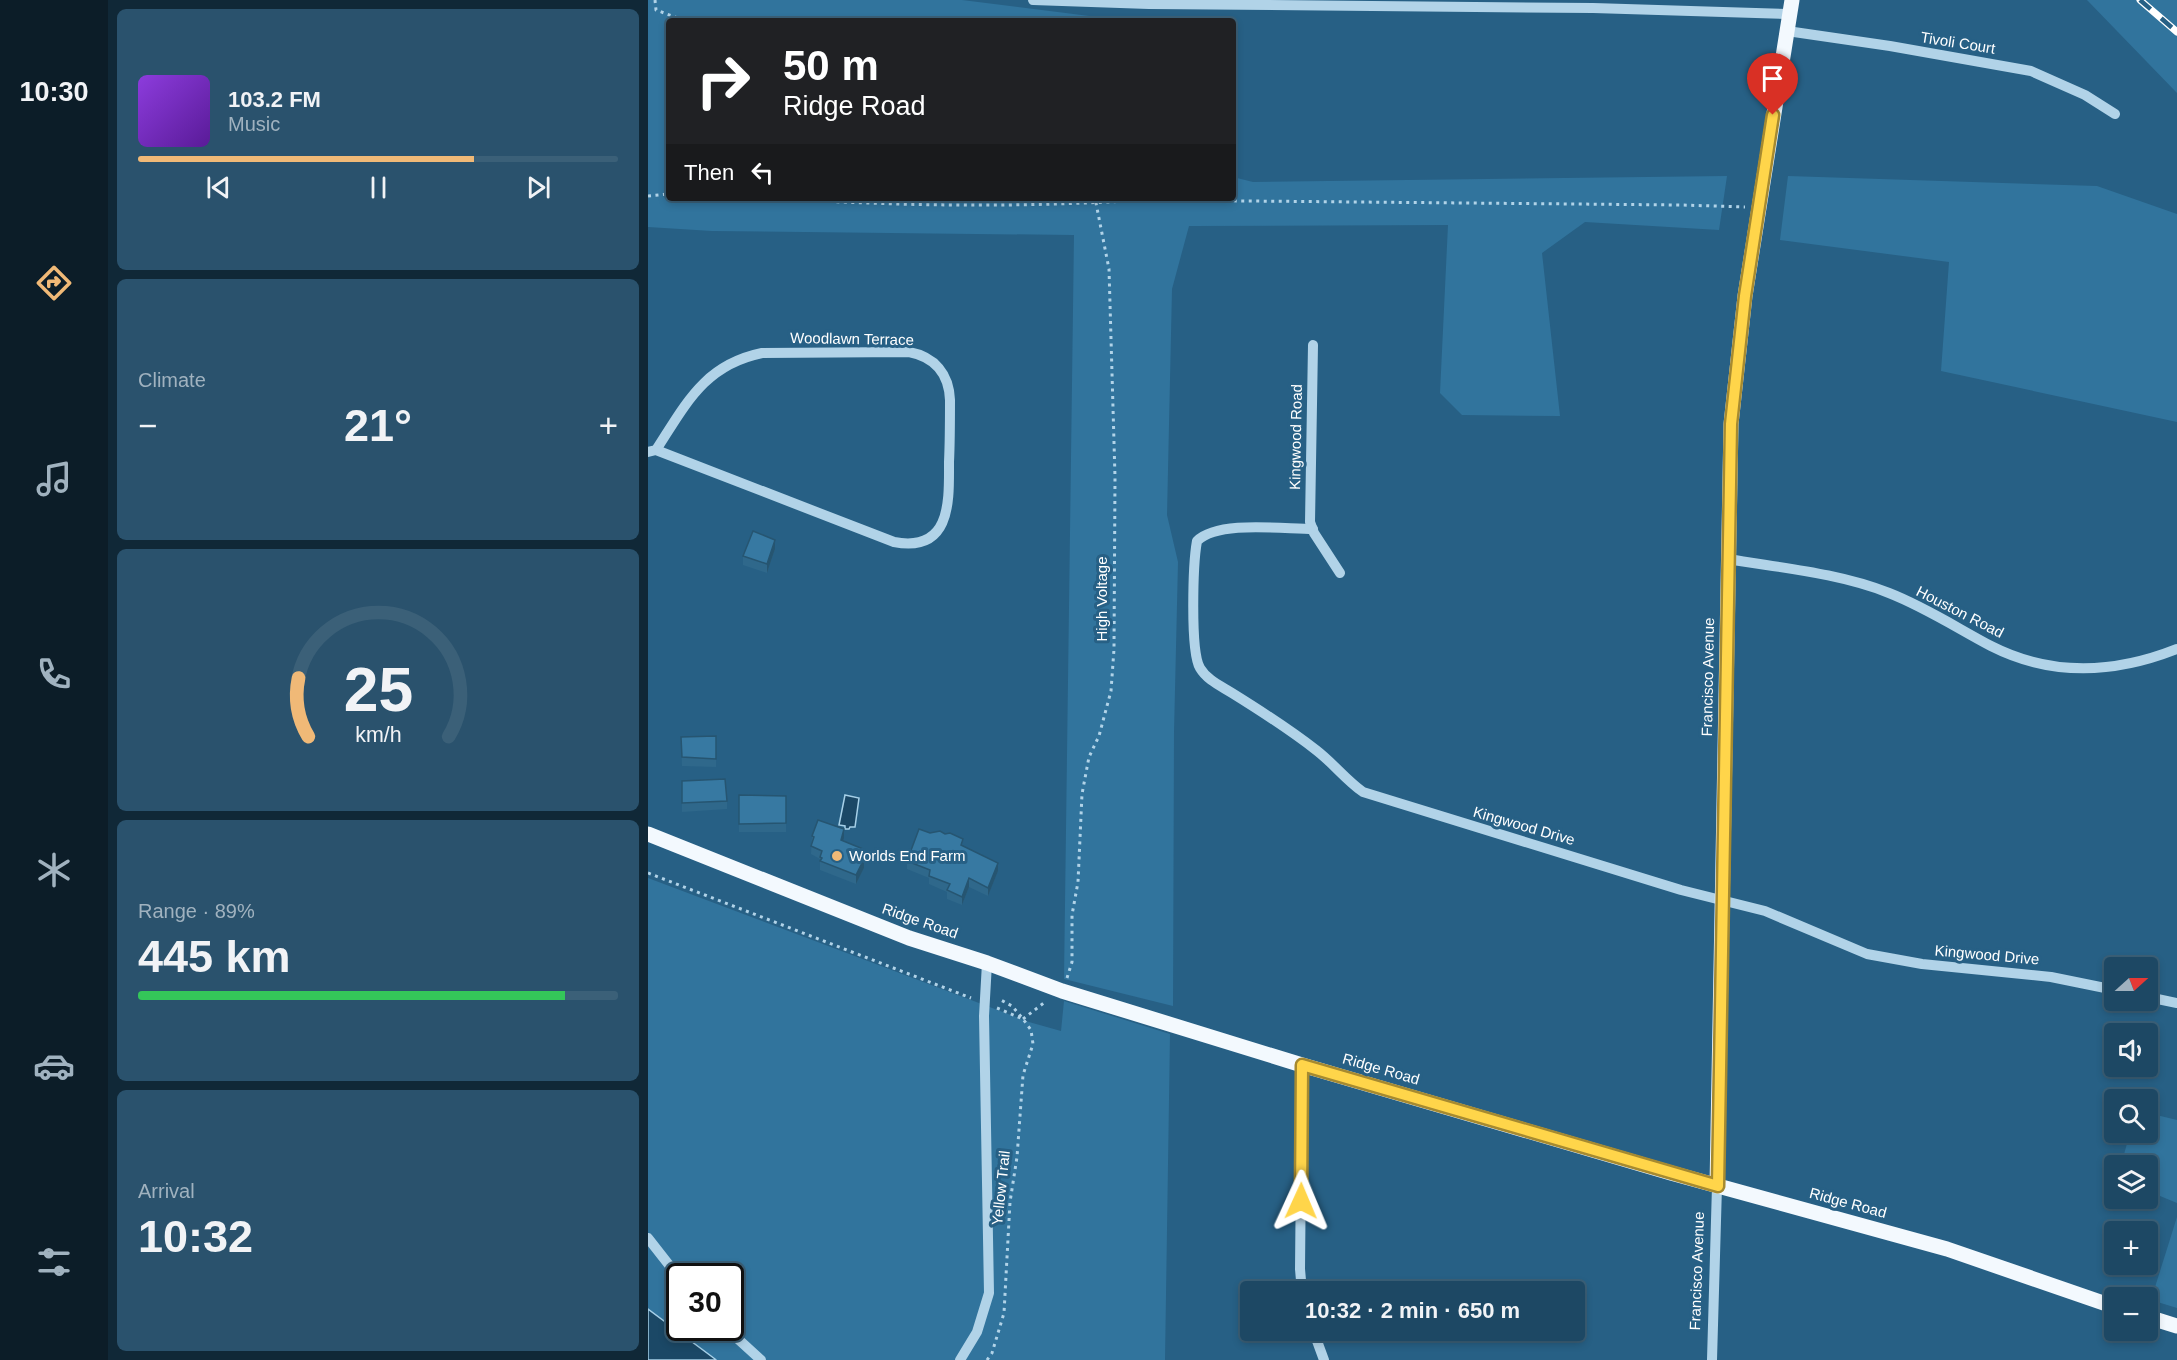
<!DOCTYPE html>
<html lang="en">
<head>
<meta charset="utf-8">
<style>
	:root { --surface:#1d4864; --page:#2a526d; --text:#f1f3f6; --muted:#a0b2bf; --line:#3b6078; --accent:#f0b977 }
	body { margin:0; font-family:Helvetica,sans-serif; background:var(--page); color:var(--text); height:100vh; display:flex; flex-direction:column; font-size:22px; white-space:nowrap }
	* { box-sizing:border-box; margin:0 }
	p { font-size:20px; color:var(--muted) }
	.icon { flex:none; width:33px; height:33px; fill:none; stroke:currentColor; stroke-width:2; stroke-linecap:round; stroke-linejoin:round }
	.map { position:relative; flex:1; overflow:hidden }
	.drawer { display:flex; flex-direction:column; gap:9px; padding:9px; background:#102837; width:540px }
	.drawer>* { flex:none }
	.banner { position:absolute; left:18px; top:18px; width:570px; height:183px; border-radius:6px; box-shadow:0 3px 9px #0003,0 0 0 2px var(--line); background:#202124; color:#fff; overflow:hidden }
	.needle { width:39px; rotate:69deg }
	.tools { position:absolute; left:1456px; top:957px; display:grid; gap:12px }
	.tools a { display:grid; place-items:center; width:54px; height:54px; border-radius:6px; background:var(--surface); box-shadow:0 3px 9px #0003,0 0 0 2px var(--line); font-size:30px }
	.speed { position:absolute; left:18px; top:1263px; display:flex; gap:12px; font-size:30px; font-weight:700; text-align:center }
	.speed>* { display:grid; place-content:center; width:78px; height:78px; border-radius:50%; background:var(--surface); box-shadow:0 3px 9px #0003,0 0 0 2px var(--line); line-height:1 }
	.speed .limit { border:3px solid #111; border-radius:9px; background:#fff; color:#111 }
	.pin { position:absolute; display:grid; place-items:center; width:51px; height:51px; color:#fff; margin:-62px -26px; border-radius:50% 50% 50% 0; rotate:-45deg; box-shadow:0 0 6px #0007 }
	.pin .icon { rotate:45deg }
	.me { position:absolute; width:66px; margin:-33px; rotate:1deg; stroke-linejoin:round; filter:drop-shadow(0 0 4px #0008) }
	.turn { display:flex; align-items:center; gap:21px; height:126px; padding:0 18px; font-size:27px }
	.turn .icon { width:78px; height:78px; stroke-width:2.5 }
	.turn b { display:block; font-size:42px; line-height:51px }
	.then { display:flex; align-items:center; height:57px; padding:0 18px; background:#0003; gap:12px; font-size:22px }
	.big { font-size:45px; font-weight:800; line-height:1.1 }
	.drawer .widget { flex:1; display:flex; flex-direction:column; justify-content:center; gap:9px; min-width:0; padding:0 21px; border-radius:9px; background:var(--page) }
	.drawer .dial { align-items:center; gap:0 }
	.dial svg { height:156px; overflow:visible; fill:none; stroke:var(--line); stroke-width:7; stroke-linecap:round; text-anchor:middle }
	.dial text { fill:var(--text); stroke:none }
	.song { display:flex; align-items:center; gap:18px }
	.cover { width:72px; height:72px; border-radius:9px; background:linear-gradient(135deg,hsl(270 70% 55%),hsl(270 70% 35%)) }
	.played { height:6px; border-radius:3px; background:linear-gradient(90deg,var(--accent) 70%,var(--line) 70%) }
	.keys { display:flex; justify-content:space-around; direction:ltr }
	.heat { display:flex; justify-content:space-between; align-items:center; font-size:33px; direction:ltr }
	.charge { height:9px; border-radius:4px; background:linear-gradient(90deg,#34c759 89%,var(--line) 0) }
	.trip { position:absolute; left:592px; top:1281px; width:345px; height:60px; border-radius:6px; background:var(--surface); box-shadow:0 3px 9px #0003,0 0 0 2px var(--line); font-weight:800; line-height:60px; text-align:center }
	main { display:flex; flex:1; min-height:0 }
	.tab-bar { display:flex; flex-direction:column; width:108px; justify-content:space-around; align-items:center; background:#0c1d28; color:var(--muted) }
	.tab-bar .icon { width:42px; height:42px }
	.tab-bar .selected { color:var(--accent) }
	.tab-bar b { font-size:27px; color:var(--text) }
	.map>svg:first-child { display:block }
	.green { fill:#31749d; fill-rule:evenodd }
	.water { fill:#1b4866; stroke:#a6d0e8; stroke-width:1.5 }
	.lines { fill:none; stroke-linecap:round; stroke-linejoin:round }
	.path { stroke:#b1d3e8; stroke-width:3; stroke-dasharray:3 4.5; stroke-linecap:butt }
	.minor { stroke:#b1d3e8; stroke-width:10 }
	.major { stroke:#f3f9fe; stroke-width:15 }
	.rail-casing { stroke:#fff; stroke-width:7 }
	.rail { stroke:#276085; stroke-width:4.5; stroke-dasharray:14; stroke-linecap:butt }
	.wall { fill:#2f688b }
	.shaded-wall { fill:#265571 }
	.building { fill:#3779a2; stroke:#265571; stroke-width:1.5 }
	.route-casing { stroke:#a68a30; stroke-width:15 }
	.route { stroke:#ffd54a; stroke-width:10 }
	.poi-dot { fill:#f0b977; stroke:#276085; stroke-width:2 }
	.labels { text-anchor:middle; stroke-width:6; stroke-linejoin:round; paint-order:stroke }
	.street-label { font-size:15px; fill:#fff; stroke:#276085 }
	.poi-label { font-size:15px; fill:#fff; stroke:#276085; text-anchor:start }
</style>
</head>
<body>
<main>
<nav class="tab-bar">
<b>10:30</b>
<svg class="icon selected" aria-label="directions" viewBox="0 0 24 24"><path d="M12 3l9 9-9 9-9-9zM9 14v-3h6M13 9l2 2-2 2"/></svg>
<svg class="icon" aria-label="music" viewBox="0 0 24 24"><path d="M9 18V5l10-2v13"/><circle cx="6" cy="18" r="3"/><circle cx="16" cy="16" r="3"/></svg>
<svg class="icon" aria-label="phone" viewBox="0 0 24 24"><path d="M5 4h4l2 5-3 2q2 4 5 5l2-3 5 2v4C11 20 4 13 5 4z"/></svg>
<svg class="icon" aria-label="climate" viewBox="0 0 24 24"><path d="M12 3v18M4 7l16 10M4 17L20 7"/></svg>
<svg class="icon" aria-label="car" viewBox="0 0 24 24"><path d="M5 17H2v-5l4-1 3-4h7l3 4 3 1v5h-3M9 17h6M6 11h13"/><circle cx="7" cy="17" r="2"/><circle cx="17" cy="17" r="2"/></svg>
<svg class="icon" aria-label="filters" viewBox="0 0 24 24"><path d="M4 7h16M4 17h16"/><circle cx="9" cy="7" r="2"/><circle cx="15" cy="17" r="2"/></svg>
</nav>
<section class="drawer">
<div class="widget">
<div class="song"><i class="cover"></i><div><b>103.2 FM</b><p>Music</p></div></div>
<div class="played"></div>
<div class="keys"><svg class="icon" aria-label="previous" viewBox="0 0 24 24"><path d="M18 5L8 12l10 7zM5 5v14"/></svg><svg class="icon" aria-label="pause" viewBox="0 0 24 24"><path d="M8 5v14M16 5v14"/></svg><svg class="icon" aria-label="next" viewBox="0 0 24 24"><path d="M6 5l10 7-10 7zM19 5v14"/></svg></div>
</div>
<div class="widget"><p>Climate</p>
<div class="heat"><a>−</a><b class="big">21°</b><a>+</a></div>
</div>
<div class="widget dial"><svg viewBox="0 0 100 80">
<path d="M14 69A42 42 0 1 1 86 69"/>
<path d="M14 69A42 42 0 0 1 9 39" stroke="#f0b977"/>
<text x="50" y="56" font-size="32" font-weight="700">25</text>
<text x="50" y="72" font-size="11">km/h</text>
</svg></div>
<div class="widget"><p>Range · 89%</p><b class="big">445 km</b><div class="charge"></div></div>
<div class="widget"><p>Arrival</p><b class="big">10:32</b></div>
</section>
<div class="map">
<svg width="1529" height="1360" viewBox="0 0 1529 1360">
	<rect width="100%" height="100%" fill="#276085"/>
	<g class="green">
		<path d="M 0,0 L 314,0 L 465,19 L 511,21 L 21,21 L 21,198 L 585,198 L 585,177 L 605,182 L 1079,176 L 1071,230 L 937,222 L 894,253 L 912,416 L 814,415 L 792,393 L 800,225 L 541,226 L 524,289 L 519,515 L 530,562 L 526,732 L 525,1006 L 416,979 L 426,235 L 64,231 L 0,227 Z"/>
		<path d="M 1439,0 L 1529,0 L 1529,93 Z"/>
		<path d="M 1140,176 L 1449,186 L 1529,214 L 1529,422 L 1293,371 L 1301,262 L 1132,240 Z"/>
		<path d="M 0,878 L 381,1022 L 413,1031 L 416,1001 L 522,1034 L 517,1360 L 68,1360 L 0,1309 ZM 32,1276 L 82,1276 L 82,1328 L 32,1328 Z"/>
		<path d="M 1500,1113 L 1529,1120 L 1529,1203 L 1500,1191 L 1500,1166 L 1473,1165 L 1482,1133 L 1500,1132 Z"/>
		<path d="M 1529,1217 L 1529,1308 L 1503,1300 Z"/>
	</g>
	<g class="water">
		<path d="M 197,795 L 211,798 L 207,827 L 202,827 L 201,829 L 197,829 L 197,826 L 191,825 Z"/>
		<path d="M 0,1309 L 67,1359 L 68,1360 L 0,1360 Z"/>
	</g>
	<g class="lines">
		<g class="path">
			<path d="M 7,0 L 8,10 L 38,21"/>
			<path d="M 0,196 L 21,194"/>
			<path d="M 121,198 C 244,206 370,208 494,200 L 1034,205 L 1097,207"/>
			<path d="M 0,873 L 323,998"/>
			<path d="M 419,978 L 424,962 L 424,915 L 430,882 L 434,794 L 441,757 L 451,736 L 463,691 L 466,649 L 467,477 L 461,269 L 447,198"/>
			<path d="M 349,1008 L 375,1019"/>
			<path d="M 375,1019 L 397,1002"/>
			<path d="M 339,1360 L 344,1353 L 356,1313 L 362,1202 L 369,1157 L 375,1075 L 385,1044 L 383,1030 L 375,1019 L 364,1006 L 351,999"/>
		</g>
		<g class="minor">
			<path d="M 385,0 L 501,4 L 945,8 L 1141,14"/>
			<path d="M 1139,31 L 1242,46 L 1383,71 L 1437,95 L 1467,114"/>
			<path d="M 665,345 L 662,522 L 666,533 L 692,573"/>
			<path d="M 0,452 L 8,450 C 38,404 56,365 114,353 L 261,352 C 287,357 301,374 302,400 C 302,421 302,441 301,462 C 301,500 304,553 246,542 L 8,450"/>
			<path d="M 665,529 C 635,529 570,520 549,541 C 545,563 542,651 552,668 C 559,680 573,686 584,693 C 613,711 641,729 668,750 C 685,763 698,780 715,792 L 1033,890 L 1117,911 L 1219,954 L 1274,964 L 1403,977 L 1467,990"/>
			<path d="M 1080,559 C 1133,568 1191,573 1241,593 C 1277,607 1309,628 1343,646 C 1404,677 1466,674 1529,649"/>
			<path d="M 1500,997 L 1529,1003"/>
			<path d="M 654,1065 L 652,1269 L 654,1292"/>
			<path d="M 0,1238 L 32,1279"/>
			<path d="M 78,1328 L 113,1360"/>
			<path d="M 665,1330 L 676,1360"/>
			<path d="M 312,1360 L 329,1332 L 341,1293 L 336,1016 L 339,963"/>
			<path d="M 1064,1360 L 1069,1186"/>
		</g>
		<g class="major">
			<path d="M 0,834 L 261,938 L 339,963 L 414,991 L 654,1065 L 1023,1173 L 1299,1249 L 1467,1307"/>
			<path d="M 1069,1186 L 1083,424 L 1097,296 L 1144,0"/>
			<path d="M 1500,1317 L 1529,1326"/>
		</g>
		<g class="rail-casing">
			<path id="rail" d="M 1492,0 L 1529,32"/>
		</g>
		<use href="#rail" class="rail"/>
	</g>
	<g class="wall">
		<path d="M 127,549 L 119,573 L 95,565 L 95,556 Z"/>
		<path d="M 68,736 L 68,767 L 34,766 L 33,737 Z"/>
		<path d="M 34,781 L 79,801 L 79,809 L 34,812 Z"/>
		<path d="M 91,795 L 138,796 L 138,832 L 91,832 Z"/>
		<path d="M 282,833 L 315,846 L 350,871 L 340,896 L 321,887 L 314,905 L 299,899 L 299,892 L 281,884 L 281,878 L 259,869 L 259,861 Z"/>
		<path d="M 164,836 L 196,838 L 195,841 L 215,859 L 216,868 L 208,884 L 172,870 L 172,859 L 163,854 Z"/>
	</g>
	<g class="shaded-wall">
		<path d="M 127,540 L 127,549 L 119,573 L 119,564 Z"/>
		<path d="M 196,829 L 196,838 L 193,849 L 193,840 Z"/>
		<path d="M 216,859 L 216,868 L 208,884 L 208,875 Z"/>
		<path d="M 350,863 L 350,871 L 340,896 L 340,888 Z"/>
		<path d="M 321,878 L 321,887 L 314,905 L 314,897 Z"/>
	</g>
	<g class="building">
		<path d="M 105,531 L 127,540 L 119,564 L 95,556 Z"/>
		<path d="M 68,736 L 68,759 L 34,757 L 33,737 Z"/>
		<path d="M 77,779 L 79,801 L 34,803 L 34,781 Z"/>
		<path d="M 91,795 L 138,796 L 138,823 L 91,824 Z"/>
		<path d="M 170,820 L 196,829 L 193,840 L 215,849 L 212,858 L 216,859 L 208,875 L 172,861 L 174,858 L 172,857 L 174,851 L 163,846 L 166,837 L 164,836 Z"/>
		<path d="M 271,829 L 282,833 L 292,831 L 297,834 L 302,833 L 315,839 L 313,845 L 350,863 L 340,888 L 321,878 L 314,897 L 299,890 L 302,884 L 281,876 L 282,870 L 259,861 Z"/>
	</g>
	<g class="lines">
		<g class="route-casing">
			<path id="route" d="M 653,1201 L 654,1065 L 1070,1186 L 1083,424 L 1097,296 L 1125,115"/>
		</g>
		<use href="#route" class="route"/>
	</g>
	<circle class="poi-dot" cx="189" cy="856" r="6"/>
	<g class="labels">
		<g class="street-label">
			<text transform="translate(1310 43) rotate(9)" y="5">Tivoli Court</text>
			<text transform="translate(204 339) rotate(1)" y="5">Woodlawn Terrace</text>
			<text transform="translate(648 437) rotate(-89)" y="5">Kingwood Road</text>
			<text transform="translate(454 599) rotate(-90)" y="5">High Voltage</text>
			<text transform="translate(1312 612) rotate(27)" y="5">Houston Road</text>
			<text transform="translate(1060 677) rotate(-89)" y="5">Francisco Avenue</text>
			<text transform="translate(876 826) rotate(16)" y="5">Kingwood Drive</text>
			<text transform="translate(272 921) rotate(19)" y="5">Ridge Road</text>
			<text transform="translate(1339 955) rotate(5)" y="5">Kingwood Drive</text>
			<text transform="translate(733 1069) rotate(16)" y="5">Ridge Road</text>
			<text transform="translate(353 1188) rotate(-84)" y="5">Yellow Trail</text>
			<text transform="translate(1200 1203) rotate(15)" y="5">Ridge Road</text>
			<text transform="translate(1049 1271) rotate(-88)" y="5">Francisco Avenue</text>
		</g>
		<g class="poi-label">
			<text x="201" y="861">Worlds End Farm</text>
		</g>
	</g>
</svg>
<div class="tools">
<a><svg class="needle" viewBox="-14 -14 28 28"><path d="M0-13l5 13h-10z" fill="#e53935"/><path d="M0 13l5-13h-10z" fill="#a0b2bf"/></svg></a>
<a><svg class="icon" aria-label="sound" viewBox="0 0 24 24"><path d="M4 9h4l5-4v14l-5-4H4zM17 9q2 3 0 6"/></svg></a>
<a><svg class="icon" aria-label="search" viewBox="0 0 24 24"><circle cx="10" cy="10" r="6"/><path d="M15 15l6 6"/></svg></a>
<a><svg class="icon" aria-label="layers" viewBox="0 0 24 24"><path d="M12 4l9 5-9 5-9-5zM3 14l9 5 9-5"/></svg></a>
<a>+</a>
<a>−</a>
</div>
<div class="speed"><div class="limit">30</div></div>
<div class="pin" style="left:1125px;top:115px;background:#d93025"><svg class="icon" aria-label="arrive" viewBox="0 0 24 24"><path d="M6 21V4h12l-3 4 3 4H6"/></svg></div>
<svg class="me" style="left:653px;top:1201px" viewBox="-20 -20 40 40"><path d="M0-17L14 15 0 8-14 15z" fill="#ffd54a" stroke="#fff" stroke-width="4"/></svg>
<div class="trip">10:32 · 2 min · 650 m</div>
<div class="banner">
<div class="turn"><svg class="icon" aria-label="right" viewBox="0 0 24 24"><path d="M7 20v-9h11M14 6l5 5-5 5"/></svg><div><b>50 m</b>Ridge Road</div></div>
<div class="then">Then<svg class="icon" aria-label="left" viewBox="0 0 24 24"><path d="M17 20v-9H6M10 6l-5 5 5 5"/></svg></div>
</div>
</div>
</main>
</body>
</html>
